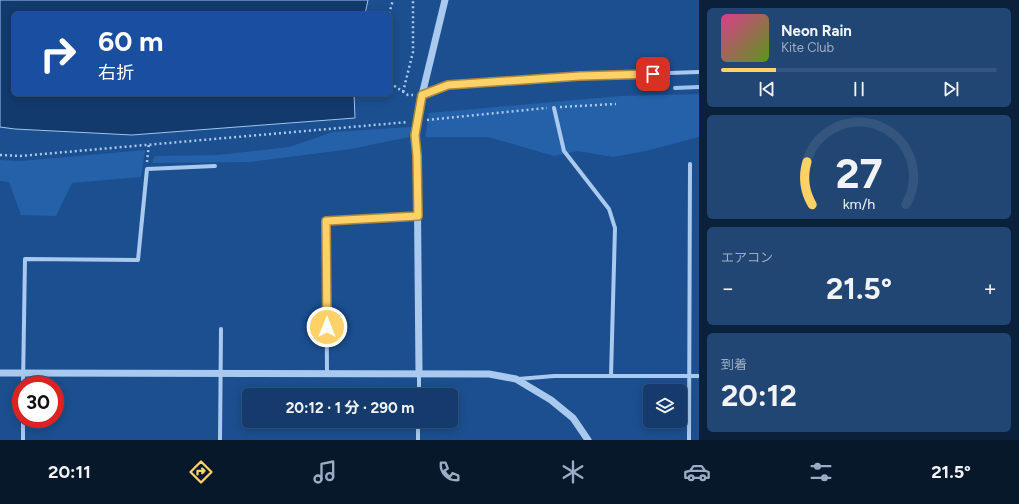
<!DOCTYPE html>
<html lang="ja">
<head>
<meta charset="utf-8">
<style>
	:root { --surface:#143b6b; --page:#214673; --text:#f1f3f6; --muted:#9dadc1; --line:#33557e; --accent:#ffd166 }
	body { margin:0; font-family:Figtree,"Noto Sans JP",sans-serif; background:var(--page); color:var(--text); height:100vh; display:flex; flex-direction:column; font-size:15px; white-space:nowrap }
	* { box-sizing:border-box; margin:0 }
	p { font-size:13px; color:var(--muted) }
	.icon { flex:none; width:22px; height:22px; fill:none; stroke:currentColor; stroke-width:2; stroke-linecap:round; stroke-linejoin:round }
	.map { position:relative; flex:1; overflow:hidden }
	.drawer { display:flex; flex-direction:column; gap:8px; padding:8px; background:#0b203b; width:320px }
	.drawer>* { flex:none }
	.top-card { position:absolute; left:12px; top:12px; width:380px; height:84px; border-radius:6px; box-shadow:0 2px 10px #0003,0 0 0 1px var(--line); background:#1a4fa0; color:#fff; overflow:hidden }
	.fabs { position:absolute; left:643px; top:384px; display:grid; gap:8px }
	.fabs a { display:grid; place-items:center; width:44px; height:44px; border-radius:6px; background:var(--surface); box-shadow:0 2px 10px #0003,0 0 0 1px var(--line); font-size:20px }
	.speed { position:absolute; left:12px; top:376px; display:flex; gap:8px; font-size:20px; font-weight:700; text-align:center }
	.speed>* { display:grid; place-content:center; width:52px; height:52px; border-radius:50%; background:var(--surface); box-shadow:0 2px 10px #0003,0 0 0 1px var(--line); line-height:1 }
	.speed .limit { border:6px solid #d22; background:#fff; color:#111 }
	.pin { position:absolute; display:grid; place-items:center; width:34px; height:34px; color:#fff; margin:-17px; border-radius:8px; box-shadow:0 2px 6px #0006 }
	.me { position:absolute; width:44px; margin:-22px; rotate:0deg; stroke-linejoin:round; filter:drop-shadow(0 0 3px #0008) }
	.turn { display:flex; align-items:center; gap:14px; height:84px; padding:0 20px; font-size:18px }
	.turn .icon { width:52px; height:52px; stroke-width:2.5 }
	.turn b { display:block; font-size:28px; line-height:34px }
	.big { font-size:30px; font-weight:700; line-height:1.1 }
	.drawer .tile { flex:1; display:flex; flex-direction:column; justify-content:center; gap:6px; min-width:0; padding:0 14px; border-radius:6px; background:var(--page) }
	.drawer .dial { align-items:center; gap:0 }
	.dial svg { height:104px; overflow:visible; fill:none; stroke:var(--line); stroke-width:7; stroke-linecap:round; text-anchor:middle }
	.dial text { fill:var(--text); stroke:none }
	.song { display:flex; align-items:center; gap:12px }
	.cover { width:48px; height:48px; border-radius:6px; background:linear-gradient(135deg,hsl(330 70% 55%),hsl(90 70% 35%)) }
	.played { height:4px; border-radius:2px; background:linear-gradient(90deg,var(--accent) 20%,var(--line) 20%) }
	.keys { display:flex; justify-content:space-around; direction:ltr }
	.heat { display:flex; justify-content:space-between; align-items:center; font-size:22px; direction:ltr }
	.trip { position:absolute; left:242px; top:388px; width:216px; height:40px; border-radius:6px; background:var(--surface); box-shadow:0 2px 10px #0003,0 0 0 1px var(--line); font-weight:700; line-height:40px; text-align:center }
	.menu { display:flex; height:64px; justify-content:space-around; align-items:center; background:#08182b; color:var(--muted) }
	.menu .icon { width:28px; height:28px }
	.menu .on { color:var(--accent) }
	.menu b { font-size:18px; color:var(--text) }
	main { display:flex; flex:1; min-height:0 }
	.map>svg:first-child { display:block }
	.green { fill:#2461a8 }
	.water { fill:#123a6d; stroke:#9cc4f0 }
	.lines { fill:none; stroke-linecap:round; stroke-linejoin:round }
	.stream { stroke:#9cc4f0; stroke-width:4 }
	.path { stroke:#a9c9ee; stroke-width:2.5; stroke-dasharray:2 3; stroke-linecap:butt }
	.minor { stroke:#a9c9ee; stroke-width:4 }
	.tertiary { stroke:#a9c9ee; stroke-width:7 }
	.tertiary-bridge { stroke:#a9c9ee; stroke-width:7 }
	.route-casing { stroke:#a68842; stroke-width:10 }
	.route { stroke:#ffd166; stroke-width:7 }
</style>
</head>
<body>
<main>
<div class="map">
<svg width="699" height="440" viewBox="0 0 699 440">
	<rect width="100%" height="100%" fill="#1b4f8f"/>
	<g class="green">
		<path d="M 699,94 L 699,137 L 646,151 L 613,157 L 578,151 L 554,156 L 488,137 L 425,137 L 429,113 L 620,96 Z"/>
		<path d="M 411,127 L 409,137 L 351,149 L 251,162 L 152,163 L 155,156 L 217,155 L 289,147 L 333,132 Z"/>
		<path d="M 145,150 L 141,177 L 72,183 L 56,216 L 21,215 L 9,182 L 0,181 L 0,160 L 21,161 Z"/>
	</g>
	<path class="water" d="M 0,0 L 368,0 L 365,14 L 14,14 L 14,94 L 354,94 L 355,118 L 132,135 L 15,129 L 0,127 Z"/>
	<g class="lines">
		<path class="stream" d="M 675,88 L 699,87"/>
		<g class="path">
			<path d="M 389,14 L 393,0"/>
			<path d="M 390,83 L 408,95 L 413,95"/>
			<path d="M 403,92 L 413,52 L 413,0"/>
			<path d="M 560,107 L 616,104"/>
			<path d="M 427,120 L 547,108"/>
			<path d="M 0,155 L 20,156 L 408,122"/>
			<path d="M 147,162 L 149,143"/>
		</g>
		<g class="minor">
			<path d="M 422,95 L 448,85 L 580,76 L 699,72"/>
			<path d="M 554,108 L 564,151 L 609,209 L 615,228 L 611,376"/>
			<path d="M 327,372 L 326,221 L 417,215"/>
			<path d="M 518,379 L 554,376 L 699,376"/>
			<path d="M 23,385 L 25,259 L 138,260 L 147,169 L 215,166"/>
			<path d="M 419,395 L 419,373"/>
			<path d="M 23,440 L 23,419"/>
			<path d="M 220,440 L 221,329"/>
			<path d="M 418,440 L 418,421"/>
			<path d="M 689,440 L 690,164"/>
		</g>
		<g class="tertiary">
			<path d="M 421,105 L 422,95 L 445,0"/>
			<path d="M 415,135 L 417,156 L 419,373"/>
			<path d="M 0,373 L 489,374 L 516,379 L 551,400 L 573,418 L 588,440"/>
		</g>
		<path class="tertiary-bridge" d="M 415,135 L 421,105"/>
	</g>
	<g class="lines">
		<g class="route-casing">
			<path id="route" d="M 327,327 L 326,221 L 418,216 L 417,156 L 415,135 L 422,95 L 448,85 L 580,76 L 653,74"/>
		</g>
		<use href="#route" class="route"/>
	</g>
</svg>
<div class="fabs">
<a><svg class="icon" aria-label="layers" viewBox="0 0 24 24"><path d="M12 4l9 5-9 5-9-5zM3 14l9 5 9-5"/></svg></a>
</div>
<div class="speed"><div class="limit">30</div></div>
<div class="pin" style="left:653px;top:74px;background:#d93025"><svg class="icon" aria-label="arrive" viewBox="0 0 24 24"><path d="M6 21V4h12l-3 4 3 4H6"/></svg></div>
<svg class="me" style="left:327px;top:327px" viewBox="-20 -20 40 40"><circle r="17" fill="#ffd166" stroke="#fff" stroke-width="3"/><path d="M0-11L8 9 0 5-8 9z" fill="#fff"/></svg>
<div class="trip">20:12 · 1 分 · 290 m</div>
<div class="top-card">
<div class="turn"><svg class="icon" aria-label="right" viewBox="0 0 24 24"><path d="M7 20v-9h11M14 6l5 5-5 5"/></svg><div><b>60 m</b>右折</div></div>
</div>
</div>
<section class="drawer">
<div class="tile">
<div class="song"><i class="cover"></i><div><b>Neon Rain</b><p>Kite Club</p></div></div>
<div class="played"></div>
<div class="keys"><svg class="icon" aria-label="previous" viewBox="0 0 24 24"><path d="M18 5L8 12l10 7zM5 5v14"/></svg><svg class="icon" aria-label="pause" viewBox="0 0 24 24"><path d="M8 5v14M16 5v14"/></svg><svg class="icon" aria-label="next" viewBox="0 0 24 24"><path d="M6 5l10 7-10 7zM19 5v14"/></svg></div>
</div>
<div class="tile dial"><svg viewBox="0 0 100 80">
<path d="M14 69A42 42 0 1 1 86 69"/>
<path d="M14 69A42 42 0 0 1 10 36" stroke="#ffd166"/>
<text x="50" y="56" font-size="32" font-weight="700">27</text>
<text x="50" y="72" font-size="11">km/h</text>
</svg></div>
<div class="tile"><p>エアコン</p>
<div class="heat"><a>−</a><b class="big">21.5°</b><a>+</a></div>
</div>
<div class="tile"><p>到着</p><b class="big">20:12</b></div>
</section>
</main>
<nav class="menu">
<b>20:11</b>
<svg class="icon on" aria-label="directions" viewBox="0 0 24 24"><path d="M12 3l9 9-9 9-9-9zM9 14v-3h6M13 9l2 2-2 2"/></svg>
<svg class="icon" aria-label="music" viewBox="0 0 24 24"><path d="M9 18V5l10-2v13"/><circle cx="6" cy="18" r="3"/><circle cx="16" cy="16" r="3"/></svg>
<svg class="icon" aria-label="phone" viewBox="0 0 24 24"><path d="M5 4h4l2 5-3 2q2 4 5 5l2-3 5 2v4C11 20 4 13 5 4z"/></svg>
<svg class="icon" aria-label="climate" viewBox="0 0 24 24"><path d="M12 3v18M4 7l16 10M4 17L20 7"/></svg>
<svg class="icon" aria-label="car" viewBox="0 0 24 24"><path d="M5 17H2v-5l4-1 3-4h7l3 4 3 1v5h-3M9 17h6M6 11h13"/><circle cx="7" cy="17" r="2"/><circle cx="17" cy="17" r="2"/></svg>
<svg class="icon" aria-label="filters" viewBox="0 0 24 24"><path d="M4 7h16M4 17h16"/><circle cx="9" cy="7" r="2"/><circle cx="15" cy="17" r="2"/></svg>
<b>21.5°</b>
</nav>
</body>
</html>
